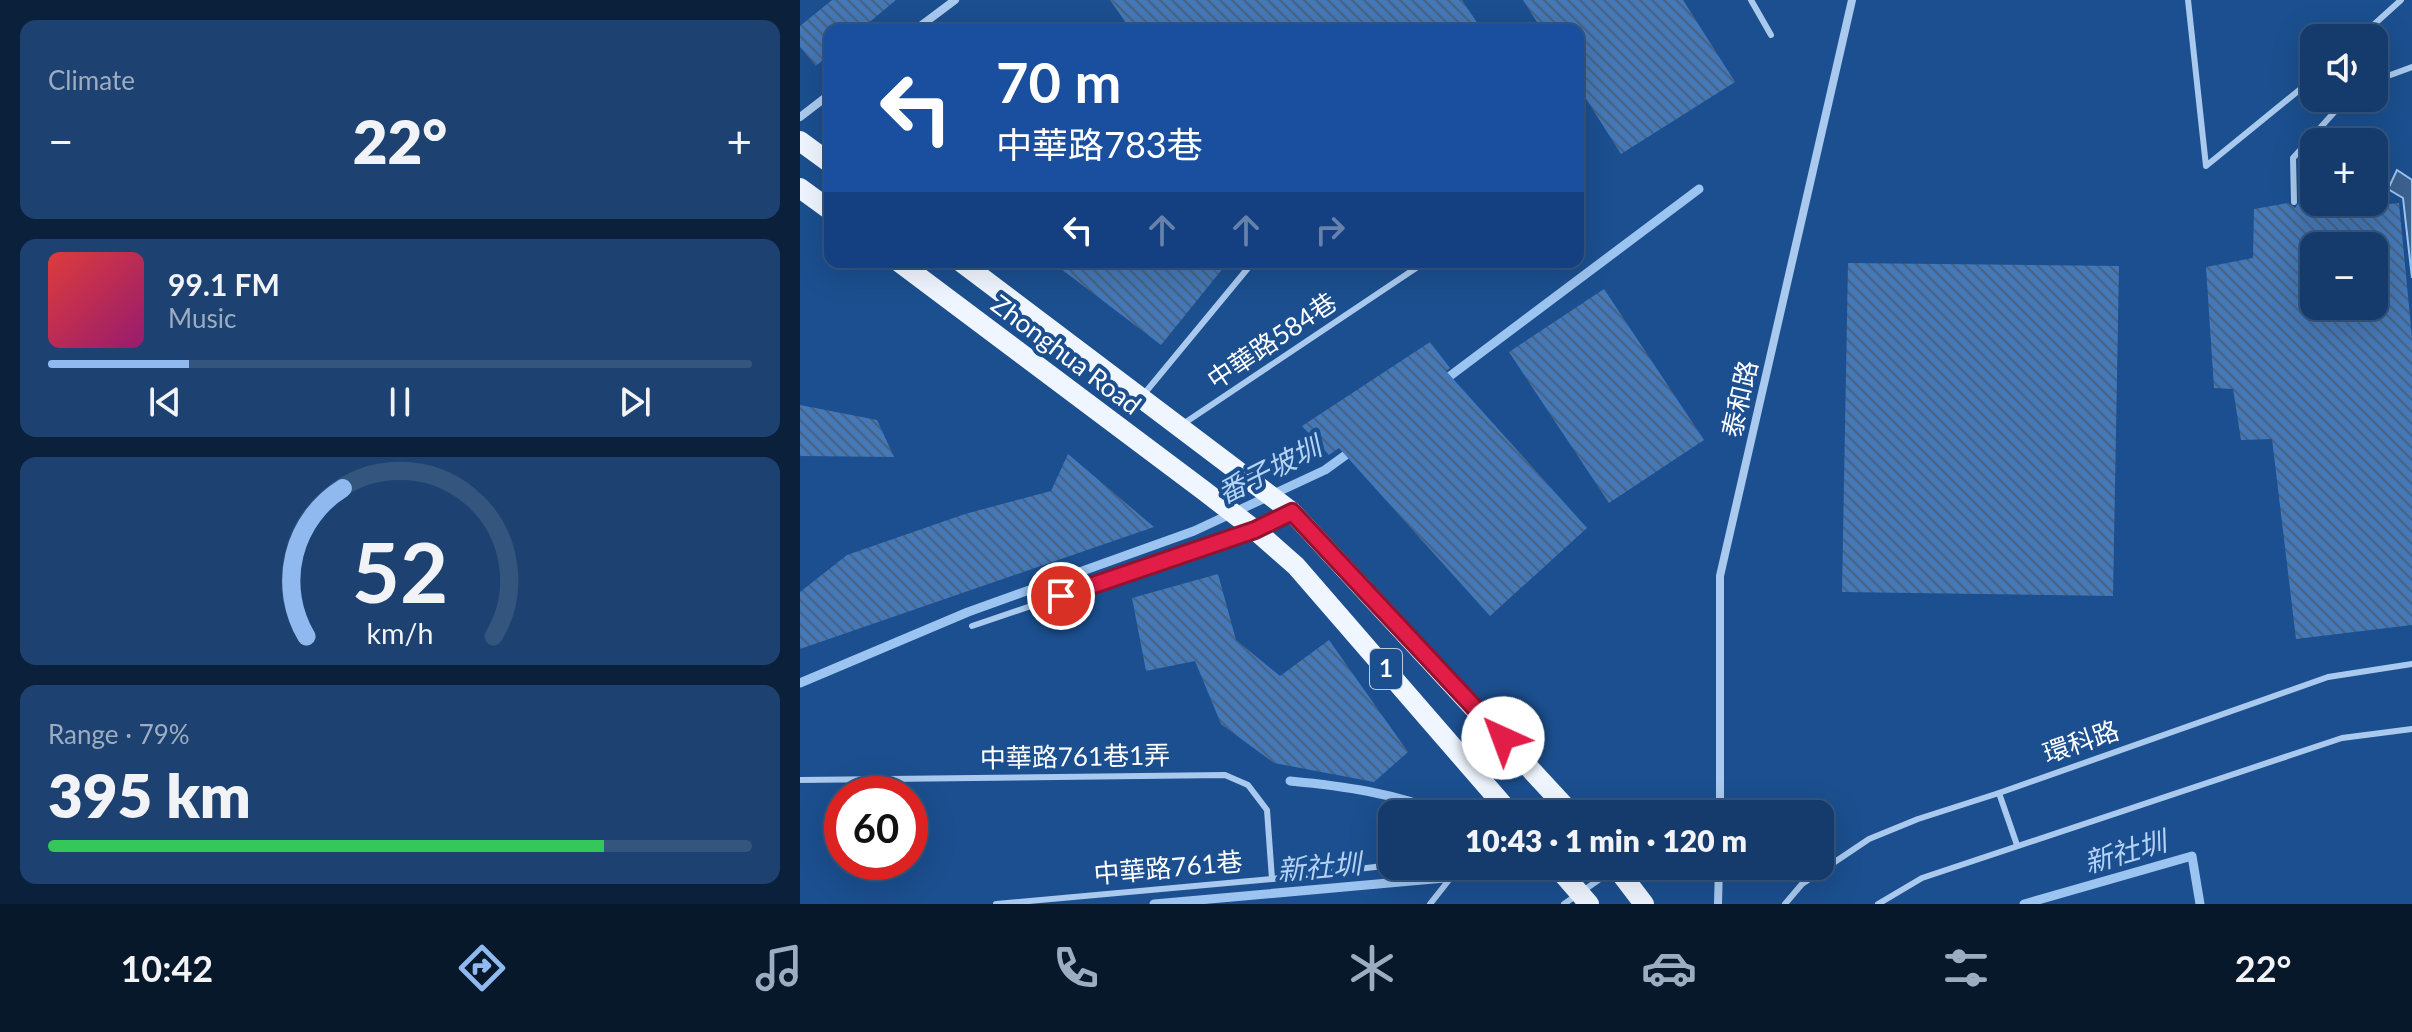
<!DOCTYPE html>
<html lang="en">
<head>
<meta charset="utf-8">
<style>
	:root { --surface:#143b6b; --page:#1d4271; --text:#f1f3f6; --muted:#9dadc1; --line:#33557e; --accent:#90b9f0 }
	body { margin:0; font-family:Lato,"Noto Sans TC",sans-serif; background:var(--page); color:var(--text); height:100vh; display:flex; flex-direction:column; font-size:30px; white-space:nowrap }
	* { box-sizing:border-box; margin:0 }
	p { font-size:26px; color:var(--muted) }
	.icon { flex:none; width:44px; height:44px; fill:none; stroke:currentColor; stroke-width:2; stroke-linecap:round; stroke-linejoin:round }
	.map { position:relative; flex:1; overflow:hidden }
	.panel { display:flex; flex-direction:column; gap:20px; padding:20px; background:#0b203b; width:800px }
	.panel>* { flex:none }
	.top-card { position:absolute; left:24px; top:24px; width:760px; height:244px; border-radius:16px; box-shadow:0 8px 32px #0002,0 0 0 2px var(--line); background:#1a4fa0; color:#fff; overflow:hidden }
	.tools { position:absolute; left:1500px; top:24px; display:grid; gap:16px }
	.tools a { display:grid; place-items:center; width:88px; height:88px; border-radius:16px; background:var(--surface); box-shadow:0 8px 32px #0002,0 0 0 2px var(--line); font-size:40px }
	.speed { position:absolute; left:24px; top:776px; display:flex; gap:16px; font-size:40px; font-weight:700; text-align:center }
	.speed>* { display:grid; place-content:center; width:104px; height:104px; border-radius:50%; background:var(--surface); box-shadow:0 8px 32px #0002,0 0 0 2px var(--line); line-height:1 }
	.speed .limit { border:12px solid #d22; background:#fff; color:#111 }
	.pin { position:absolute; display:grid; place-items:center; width:68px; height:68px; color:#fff; margin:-34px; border:4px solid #fff; border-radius:50%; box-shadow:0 2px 8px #0007 }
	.me { position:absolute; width:88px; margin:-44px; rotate:317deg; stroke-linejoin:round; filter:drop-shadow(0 0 6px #0008) }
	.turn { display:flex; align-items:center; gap:28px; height:168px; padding:0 40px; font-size:36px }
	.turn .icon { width:104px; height:104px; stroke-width:2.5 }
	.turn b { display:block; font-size:56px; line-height:68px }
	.lanes { display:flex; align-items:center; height:76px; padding:0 40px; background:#0003; justify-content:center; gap:40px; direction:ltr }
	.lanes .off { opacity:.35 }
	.big { font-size:60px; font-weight:800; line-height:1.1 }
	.panel .tile { flex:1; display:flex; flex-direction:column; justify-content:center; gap:12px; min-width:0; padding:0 28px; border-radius:16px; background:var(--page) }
	.panel .dial { align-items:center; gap:0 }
	.dial svg { height:208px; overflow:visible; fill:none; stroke:var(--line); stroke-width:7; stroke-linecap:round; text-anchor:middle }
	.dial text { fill:var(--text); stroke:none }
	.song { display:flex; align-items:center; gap:24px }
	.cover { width:96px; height:96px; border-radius:12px; background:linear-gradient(135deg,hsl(0 70% 55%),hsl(320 70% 35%)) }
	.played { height:8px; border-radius:4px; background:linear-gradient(90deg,var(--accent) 20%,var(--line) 20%) }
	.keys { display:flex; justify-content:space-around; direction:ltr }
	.heat { display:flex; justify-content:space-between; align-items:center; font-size:44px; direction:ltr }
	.charge { height:12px; border-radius:6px; background:linear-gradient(90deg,#34c759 79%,var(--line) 0) }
	.trip { position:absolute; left:578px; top:800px; width:456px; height:80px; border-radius:16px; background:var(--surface); box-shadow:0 8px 32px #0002,0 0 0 2px var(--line); font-weight:800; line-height:80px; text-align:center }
	.menu { display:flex; height:128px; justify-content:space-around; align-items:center; background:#08182b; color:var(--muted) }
	.menu .icon { width:56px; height:56px }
	.menu .selected { color:var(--accent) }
	.menu b { font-size:36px; color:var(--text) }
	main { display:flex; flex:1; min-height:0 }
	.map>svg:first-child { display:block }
	.water { fill:#3c6290; stroke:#9cc4f0; stroke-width:2 }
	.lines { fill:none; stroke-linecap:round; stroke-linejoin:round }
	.stream { stroke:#9cc4f0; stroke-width:9 }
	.building { fill:url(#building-back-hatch); fill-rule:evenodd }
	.lane { stroke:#a9c9ee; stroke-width:6 }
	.street { stroke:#a9c9ee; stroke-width:8 }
	.primary { stroke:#f0f6ff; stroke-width:20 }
	.route-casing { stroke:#92132f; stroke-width:20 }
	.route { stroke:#e11d48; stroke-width:14 }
	.labels { text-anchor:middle; stroke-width:8; stroke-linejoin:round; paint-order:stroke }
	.shield { fill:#1b4f8f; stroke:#bbcadd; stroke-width:2 }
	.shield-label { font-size:24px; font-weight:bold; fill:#fff }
	.street-label { font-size:26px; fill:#fff; stroke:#1b4f8f }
	.water-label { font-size:28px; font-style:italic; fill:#b5d3f5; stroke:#1b4f8f }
</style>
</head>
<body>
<main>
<section class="panel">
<div class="tile"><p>Climate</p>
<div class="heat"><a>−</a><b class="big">22°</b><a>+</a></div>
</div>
<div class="tile">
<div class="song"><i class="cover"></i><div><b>99.1 FM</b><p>Music</p></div></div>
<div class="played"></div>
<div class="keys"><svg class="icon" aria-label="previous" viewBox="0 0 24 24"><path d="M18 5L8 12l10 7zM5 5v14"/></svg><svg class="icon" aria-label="pause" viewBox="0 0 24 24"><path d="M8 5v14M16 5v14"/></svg><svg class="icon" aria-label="next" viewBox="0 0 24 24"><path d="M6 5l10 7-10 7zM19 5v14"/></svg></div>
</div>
<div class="tile dial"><svg viewBox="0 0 100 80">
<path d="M14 69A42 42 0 1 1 86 69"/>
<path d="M14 69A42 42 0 0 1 28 12" stroke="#90b9f0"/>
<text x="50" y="56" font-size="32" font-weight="700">52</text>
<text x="50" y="72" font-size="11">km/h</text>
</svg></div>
<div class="tile"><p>Range · 79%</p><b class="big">395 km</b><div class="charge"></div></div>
</section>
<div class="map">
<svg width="1612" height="904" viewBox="0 0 1612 904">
	<defs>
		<pattern id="building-back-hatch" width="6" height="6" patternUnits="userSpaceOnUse" patternTransform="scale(2)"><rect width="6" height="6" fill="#4478b7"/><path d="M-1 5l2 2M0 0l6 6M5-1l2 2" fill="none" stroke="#486282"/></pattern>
	</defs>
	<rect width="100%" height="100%" fill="#1b4f8f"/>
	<path class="water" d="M 1597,170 L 1612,180 L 1612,278 L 1603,198 L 1588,189 Z"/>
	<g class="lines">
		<g class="stream">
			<path d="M 642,382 L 899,189"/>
			<path d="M 0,683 L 168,612 L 394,531 L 525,470 L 554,449"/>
			<path d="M 490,781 C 543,786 595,793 645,814"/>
			<path d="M 354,904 L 689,874"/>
			<path d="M 1224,904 L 1392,856 L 1400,904"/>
		</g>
	</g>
	<g class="building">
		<path d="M 32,0 L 96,0 L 60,30 L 30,30 L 30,54 L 16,66 L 0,47 L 0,26 Z"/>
		<path d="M 310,0 L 662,0 L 682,30 L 331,30 Z"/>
		<path d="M 723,0 L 883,0 L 935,82 L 821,154 L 778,86 L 778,30 L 742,30 Z"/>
		<path d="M 1514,199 L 1514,202 L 1542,202 L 1545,208 L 1599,203 L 1612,337 L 1612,625 L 1496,639 L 1472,439 L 1441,440 L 1433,389 L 1414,388 L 1406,267 L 1453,258 L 1454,209 L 1488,203 L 1495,208 L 1500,201 ZM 1514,246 L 1574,246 L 1574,306 L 1514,306 Z"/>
		<path d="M 252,262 L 428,262 L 361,345 Z"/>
		<path d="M 1048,263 L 1319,266 L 1313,596 L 1042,592 Z"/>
		<path d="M 804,289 L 904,440 L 809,503 L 709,352 Z"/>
		<path d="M 630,342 L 650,368 L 646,371 L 787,528 L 690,616 L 539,448 L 529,455 L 502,426 Z"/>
		<path d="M 0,405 L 77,420 L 94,457 L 0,456 Z"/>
		<path d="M 268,454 L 354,527 L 0,649 L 0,592 L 47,555 L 165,514 L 251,491 Z"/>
		<path d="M 418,574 L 436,640 L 480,676 L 529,640 L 608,752 L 574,782 L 474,763 L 421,724 L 395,661 L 346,671 L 332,598 Z"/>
	</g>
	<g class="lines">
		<g class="lane">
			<path d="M 951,0 L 971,35"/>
			<path d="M 1388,0 L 1406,166 L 1514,78"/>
			<path d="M 1559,38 L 1601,0"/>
			<path d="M 1574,81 L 1612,67"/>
			<path d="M 1494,202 L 1493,158 L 1547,98"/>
			<path d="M 344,394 L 453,262"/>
			<path d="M 383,424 L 625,262"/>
			<path d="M 459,528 L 489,514"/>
			<path d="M 172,626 L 449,532"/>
			<path d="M 0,780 L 425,775 L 448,785 L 467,810 L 472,879"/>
			<path d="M 1199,793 L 1217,845"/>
			<path d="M 746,814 L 758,803"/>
			<path d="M 196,904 L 472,879 L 592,865"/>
			<path d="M 630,904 L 660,866"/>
			<path d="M 764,904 L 813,870"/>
			<path d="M 985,904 L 1002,884 L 1069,839 L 1118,819 L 1199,793 L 1528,677 L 1612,664"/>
			<path d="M 1078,904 L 1122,878 L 1542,738 L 1612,729"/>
		</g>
		<g class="street">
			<path d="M 115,30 L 155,0"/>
			<path d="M 0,117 L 30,94"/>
			<path d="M 920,814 L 920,576 L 1052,0"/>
			<path d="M 918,904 L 919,866"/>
		</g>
		<g class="primary">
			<path d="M 0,141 L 30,163"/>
			<path d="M 0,188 L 30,210"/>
			<path d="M 99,262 L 403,490 L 455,530 L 496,566 L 711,814"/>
			<path d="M 161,262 L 492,512 L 772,814"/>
			<path d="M 756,866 L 789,904"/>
			<path d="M 815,866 L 844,904"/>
		</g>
	</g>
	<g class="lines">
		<g class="route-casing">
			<path id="route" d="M 261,596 L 455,530 L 492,512 L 703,738"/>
		</g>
		<use href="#route" class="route"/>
	</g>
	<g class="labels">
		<rect class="shield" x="570" y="649" width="32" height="40" rx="6"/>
		<g class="shield-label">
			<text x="586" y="677">1</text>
		</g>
		<g class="street-label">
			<text transform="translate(472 341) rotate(-34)" y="9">中華路584巷</text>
			<text transform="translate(266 355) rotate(37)" y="9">Zhonghua Road</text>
			<text transform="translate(940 399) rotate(-77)" y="9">泰和路</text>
			<text transform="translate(1281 742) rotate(-19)" y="9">環科路</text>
			<text transform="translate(275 757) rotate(-1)" y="9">中華路761巷1弄</text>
			<text transform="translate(368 868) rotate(-5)" y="9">中華路761巷</text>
		</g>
		<g class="water-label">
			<text transform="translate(469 470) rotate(-27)" y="10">番子坡圳</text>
			<text transform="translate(1325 852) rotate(-16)" y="10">新社圳</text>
			<text transform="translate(519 867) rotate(-5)" y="10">新社圳</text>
		</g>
	</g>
</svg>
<div class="tools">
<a><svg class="icon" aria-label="sound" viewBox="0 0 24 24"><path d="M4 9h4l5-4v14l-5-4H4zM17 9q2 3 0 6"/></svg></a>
<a>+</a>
<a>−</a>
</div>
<div class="speed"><div class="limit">60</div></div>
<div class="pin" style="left:261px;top:596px;background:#d93025"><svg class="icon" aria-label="arrive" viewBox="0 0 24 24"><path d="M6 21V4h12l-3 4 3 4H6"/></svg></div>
<svg class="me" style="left:703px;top:738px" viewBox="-20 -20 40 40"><circle r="19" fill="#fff"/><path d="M0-13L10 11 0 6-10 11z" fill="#e11d48"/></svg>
<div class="trip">10:43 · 1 min · 120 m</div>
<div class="top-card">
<div class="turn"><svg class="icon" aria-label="left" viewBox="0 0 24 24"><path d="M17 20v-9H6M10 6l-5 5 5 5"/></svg><div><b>70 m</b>中華路783巷</div></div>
<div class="lanes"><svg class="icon" aria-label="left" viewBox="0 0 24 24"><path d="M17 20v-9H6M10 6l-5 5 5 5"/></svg><svg class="icon off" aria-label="ahead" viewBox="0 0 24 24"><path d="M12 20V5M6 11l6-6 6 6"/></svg><svg class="icon off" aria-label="ahead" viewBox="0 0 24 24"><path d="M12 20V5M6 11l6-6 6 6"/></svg><svg class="icon off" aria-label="right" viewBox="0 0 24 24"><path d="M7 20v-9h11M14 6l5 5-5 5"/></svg></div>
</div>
</div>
</main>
<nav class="menu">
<b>10:42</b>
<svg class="icon selected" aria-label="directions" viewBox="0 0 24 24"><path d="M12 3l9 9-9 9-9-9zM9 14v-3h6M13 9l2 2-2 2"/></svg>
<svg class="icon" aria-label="music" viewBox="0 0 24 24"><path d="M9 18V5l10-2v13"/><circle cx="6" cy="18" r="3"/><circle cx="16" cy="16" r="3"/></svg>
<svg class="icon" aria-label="phone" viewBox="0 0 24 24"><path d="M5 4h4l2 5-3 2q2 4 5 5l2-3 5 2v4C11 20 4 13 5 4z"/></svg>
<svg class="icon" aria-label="climate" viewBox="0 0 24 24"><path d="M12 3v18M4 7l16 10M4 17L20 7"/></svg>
<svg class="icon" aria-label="car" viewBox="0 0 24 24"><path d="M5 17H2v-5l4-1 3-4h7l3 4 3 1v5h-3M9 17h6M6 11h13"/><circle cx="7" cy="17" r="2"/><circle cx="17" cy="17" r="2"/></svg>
<svg class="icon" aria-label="filters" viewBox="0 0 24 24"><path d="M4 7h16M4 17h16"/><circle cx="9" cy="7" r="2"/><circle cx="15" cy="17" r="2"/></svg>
<b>22°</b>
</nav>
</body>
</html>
